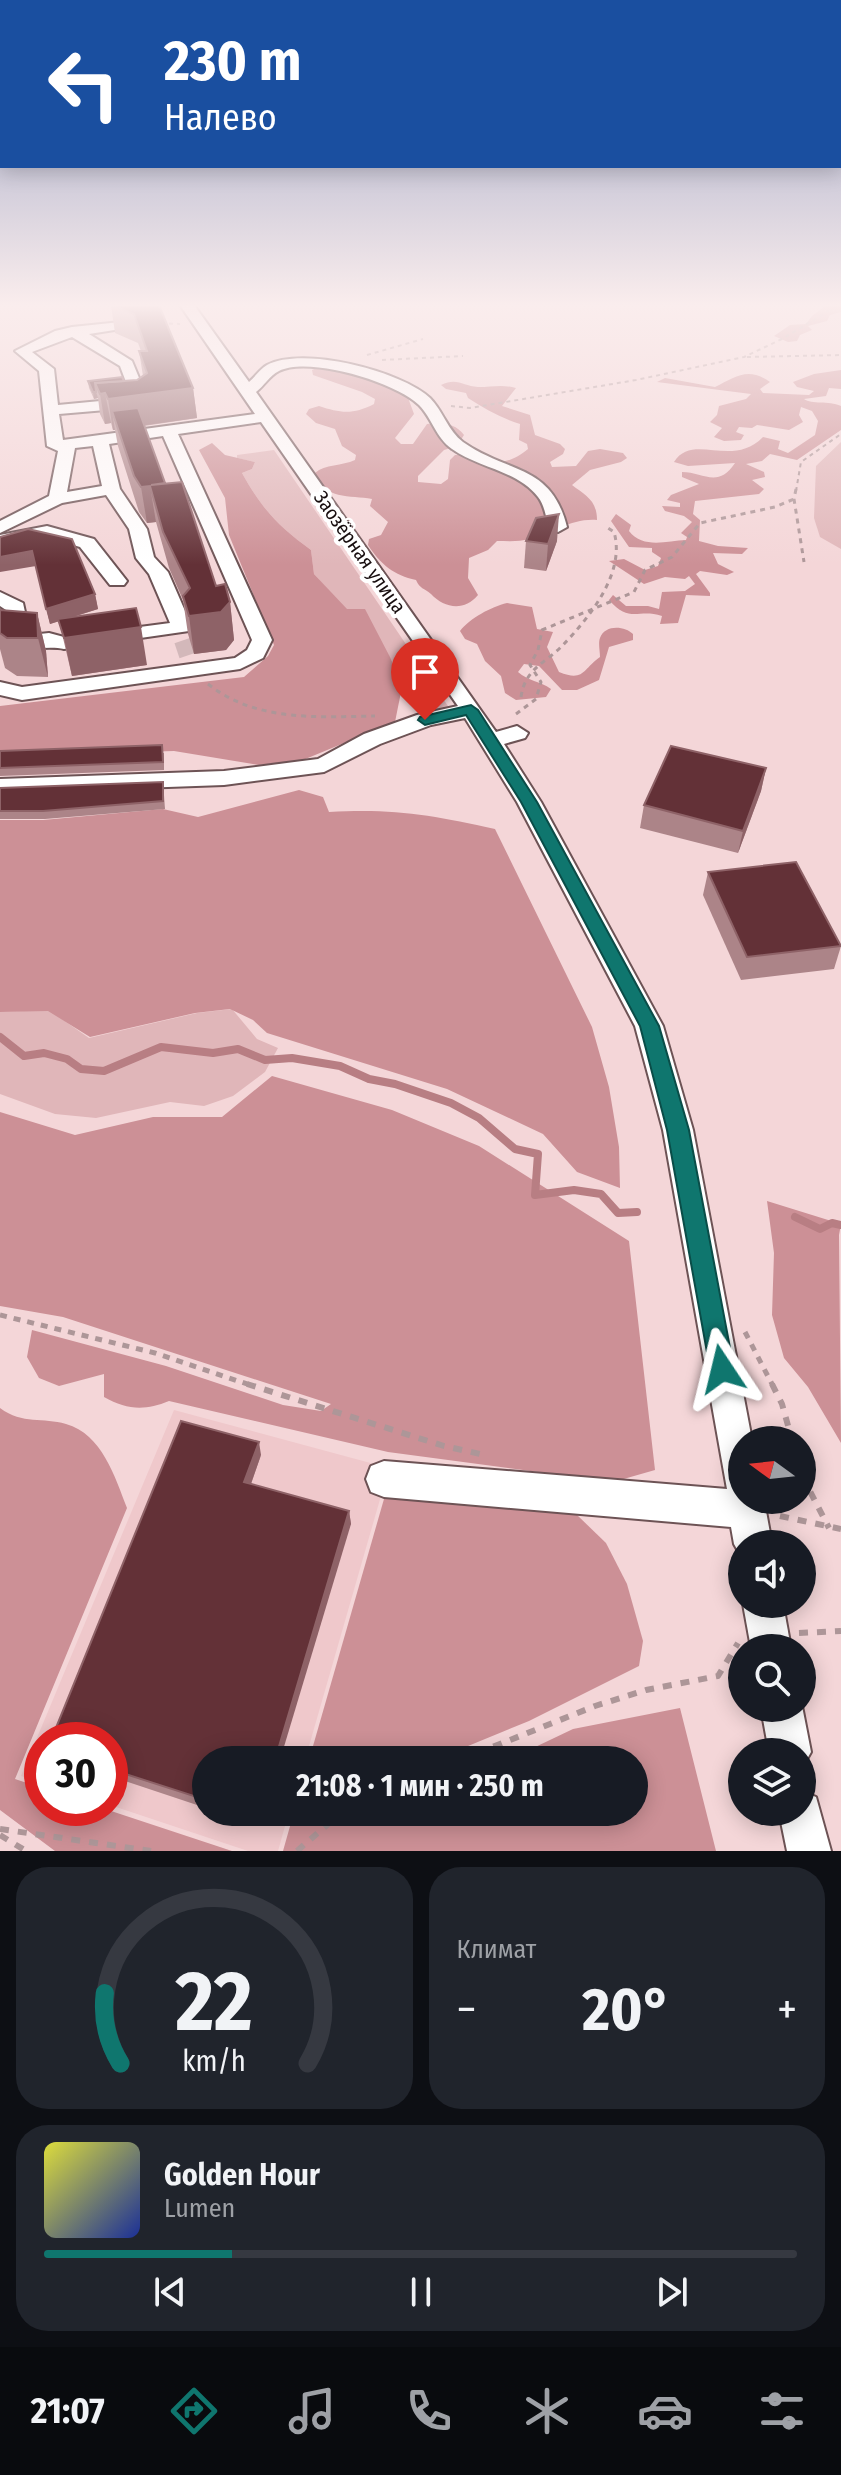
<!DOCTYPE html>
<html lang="ru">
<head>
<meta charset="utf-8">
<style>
	:root { --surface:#171b24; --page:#20242c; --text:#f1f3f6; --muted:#9ea1a6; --line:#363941; --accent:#0f766e }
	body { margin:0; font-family:"Fira Sans Condensed",sans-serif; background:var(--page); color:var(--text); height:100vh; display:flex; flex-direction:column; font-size:30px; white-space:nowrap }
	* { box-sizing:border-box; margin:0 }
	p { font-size:26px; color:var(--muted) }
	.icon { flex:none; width:44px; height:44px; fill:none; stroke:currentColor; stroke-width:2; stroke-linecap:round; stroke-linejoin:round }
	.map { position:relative; height:1851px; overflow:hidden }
	.drawer { display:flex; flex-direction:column; gap:16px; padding:16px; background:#0d0f14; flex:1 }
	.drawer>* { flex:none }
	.top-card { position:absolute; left:0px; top:0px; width:842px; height:168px; box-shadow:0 4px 20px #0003; background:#1a4fa0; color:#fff; overflow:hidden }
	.needle { width:52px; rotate:285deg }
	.tools { position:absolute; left:728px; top:1426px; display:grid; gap:16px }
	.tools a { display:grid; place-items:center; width:88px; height:88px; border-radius:50%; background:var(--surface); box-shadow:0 4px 20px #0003; font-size:40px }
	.speed { position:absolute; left:24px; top:1722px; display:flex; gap:16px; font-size:40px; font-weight:700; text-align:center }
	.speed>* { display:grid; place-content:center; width:104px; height:104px; border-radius:50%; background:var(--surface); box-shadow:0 4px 20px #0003; line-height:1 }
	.speed .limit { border:12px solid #d22; background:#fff; color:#111 }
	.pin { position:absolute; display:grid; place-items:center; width:68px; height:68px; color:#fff; margin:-82px -34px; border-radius:50% 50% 50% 0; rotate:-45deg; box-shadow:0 0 8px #0007 }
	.pin .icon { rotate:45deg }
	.me { position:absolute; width:88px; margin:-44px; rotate:350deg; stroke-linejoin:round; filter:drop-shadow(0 0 6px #0008) }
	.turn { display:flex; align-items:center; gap:28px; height:168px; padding:0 32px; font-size:36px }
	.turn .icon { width:104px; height:104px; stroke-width:2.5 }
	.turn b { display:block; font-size:56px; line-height:68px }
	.big { font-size:60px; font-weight:700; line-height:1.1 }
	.drawer .card { flex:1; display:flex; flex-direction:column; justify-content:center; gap:12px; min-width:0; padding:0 28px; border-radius:32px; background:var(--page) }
	.drawer .dial { align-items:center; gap:0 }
	.dial svg { height:208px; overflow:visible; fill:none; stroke:var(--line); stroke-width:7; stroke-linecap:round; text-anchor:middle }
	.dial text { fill:var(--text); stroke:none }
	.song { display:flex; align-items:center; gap:24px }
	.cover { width:96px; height:96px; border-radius:12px; background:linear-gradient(135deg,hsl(60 70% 55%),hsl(230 70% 35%)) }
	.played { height:8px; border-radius:4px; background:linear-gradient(90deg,var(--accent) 25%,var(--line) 25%) }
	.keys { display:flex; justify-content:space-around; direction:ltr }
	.heat { display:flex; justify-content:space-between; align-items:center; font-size:44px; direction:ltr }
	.drawer .tiles { flex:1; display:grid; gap:16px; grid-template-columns:1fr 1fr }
	.card:last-child { grid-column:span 2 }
	.trip { position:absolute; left:192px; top:1746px; width:456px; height:80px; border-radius:40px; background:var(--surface); box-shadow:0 4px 20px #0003; font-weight:700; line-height:80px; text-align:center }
	.tabs { display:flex; height:128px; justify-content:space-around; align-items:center; background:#090b0e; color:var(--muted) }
	.tabs .icon { width:56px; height:56px }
	.tabs .on { color:var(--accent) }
	.tabs b { font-size:36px; color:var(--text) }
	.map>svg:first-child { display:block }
	.built { fill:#efc8cb }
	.green { fill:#e0b6b9 }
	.forest { fill:#cc9096 }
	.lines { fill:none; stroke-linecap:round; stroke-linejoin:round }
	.stream { stroke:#b87e83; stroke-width:8 }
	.minor-tunnel { stroke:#d3b8ba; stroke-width:20; stroke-dasharray:20 10; stroke-linecap:butt }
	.minor-casing { stroke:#6d5355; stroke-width:4 }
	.path-far3 { stroke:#ad9698; stroke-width:2; stroke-dasharray:4 4; stroke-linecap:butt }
	.path-far2 { stroke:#ad9698; stroke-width:3; stroke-dasharray:5 5; stroke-linecap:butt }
	.path-far1 { stroke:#ad9698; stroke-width:5; stroke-dasharray:7 7; stroke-linecap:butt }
	.path { stroke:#ad9698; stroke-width:6; stroke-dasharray:9 9; stroke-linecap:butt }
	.minor { fill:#fff; fill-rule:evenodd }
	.wall { fill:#ac8488 }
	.shaded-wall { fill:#8e6267 }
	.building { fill:#633137; stroke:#8e6267; stroke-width:2 }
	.route { fill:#0f766e; stroke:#0a4d48; stroke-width:2 }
	.labels { text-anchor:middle; stroke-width:8; stroke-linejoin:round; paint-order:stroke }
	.street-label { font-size:20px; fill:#170d0e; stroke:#fff }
</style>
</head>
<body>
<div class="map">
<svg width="841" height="1851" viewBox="0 0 841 1851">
	<rect width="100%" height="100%" fill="#f4d6d8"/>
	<path class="built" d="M 174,1410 L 389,1468 L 305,1760 L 206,1760 L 206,1812 L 289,1812 L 278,1851 L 248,1851 L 110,1805 L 110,1740 L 42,1740 L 42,1783 L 21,1776 Z"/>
	<g class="green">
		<path d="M 841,442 L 841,549 L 820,537 L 814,518 L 816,466 Z"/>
		<path d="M 274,450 L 450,709 L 424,715 L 412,706 L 391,659 L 314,574 L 311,550 C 278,526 262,509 242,473 L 252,469 L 255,462 L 237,458 L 237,455 Z"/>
		<path d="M 232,1009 L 257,1039 L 278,1048 L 265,1072 L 233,1096 L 204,1106 L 170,1102 L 96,1118 L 55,1114 L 0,1094 L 0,1012 L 49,1010 L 89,1038 L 197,1013 Z"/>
	</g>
	<g class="forest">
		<path d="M 826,305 L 841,305 L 841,312 L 830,315 L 827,321 L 808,326 L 812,330 L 800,335 L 797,341 L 788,342 L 774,336 L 790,325 L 806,324 L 812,316 Z"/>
		<path d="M 320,366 L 375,381 L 407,395 L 414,414 L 395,438 L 401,444 L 413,444 L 427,424 C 440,422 456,423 464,435 L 457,446 L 444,450 L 418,476 L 418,482 L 441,484 L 448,479 L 450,460 L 455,455 C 488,454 497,474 528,449 L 527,444 L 519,440 L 520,424 C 501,418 485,409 468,398 L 466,393 L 446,389 L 441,385 C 457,377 463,386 478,387 C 492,387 502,384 516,388 L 502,406 L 530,415 L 535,435 L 560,444 L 565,449 L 563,454 L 550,462 L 552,467 L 576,466 L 588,451 L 600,449 L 623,453 L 627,458 L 621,462 L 590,470 L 572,485 C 585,495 597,500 597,520 C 572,518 553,533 529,539 C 519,542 508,541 497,541 L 488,550 L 469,558 L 468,578 L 478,595 C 464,612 444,608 431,594 C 424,588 420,589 416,580 C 394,575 381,565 368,545 L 369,539 L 381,535 L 388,522 L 370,506 L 372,499 C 351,495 322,500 315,473 C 325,464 342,466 355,460 L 356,455 L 342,446 L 335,429 L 316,423 L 306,414 L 309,409 L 319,406 C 340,413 353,415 374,404 L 375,399 L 362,392 L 313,375 L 312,370 Z"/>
		<path d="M 841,370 L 841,389 L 829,388 L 826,396 L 804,399 C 812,405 828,400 841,406 L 841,430 L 797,460 L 770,454 L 762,461 L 746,464 L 764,472 L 765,477 L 752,480 L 764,489 L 759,494 L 695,501 L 693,514 L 700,520 L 699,541 L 718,546 L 748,548 L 742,554 L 713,553 L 718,564 L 734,572 L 727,575 L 700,571 L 696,574 L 710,593 L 710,596 L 686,595 L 678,623 L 660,624 L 662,616 C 638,608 630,624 609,600 L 613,595 L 626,606 L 648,606 L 659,609 L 662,592 L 685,591 L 695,584 L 689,576 L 685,579 L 665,577 L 644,584 L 609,561 L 624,559 L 645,570 L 658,566 L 661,558 L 652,552 L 652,548 L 629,547 L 611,521 L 616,514 L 631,525 L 629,531 C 643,549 666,541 686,540 L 687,537 L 681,533 L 692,522 L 684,516 L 665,511 L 662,506 L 680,507 L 680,503 L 667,500 L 671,495 L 699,484 L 682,477 L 682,472 C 703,472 718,489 735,463 L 688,466 L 674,462 C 693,432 732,469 763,437 L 780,441 L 778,449 L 788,453 L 815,435 L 818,421 L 812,411 L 801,407 L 799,415 L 803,422 L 789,430 L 757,425 L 752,428 L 739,427 L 736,432 L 744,435 L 741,440 L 724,441 L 714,437 L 722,428 L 710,422 L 717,415 L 719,406 L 746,399 L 751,394 L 657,382 L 665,378 L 715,387 C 735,377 748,366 770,382 L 760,389 L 763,393 L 809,395 L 814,391 L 797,387 L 793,382 L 814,374 Z"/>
		<path d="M 212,443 L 225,455 L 255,462 L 252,469 L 242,473 C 262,509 278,526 311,550 L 314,574 L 347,609 L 365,609 L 391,659 L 402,687 L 395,722 L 303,760 L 259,765 L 174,751 L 9,756 L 0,753 L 0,706 L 244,677 L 268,656 L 274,645 L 229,535 L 225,498 L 199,450 Z"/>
		<path d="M 507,603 L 532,607 L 537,629 L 553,632 L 547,647 L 559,672 C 584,682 582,670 600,657 C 600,651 598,643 600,638 C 605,624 625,626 633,634 L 633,640 L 609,647 L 599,680 L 577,690 L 562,690 L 539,666 L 524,664 L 518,672 C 528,681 540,681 551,689 L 546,697 L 516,700 L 505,693 L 501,676 L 485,661 L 477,644 L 465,639 L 460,631 C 470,618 491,607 507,603 Z"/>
		<path d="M 299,790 L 323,797 L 329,812 C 392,808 434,815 495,829 L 592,1027 L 609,1087 L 619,1147 L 620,1188 L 577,1172 L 543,1134 L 447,1089 L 267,1033 L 253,1020 L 230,1009 L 195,1013 L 90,1037 L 48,1011 L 0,1012 L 0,820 L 43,820 L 163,809 L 198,817 Z"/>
		<path d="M 272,1076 L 392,1110 L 479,1146 L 629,1241 L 655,1470 L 613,1482 L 388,1452 L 169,1401 C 145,1411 127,1410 104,1397 L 104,1374 L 59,1386 L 39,1378 L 27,1357 L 32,1330 L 166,1366 L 283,1405 L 321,1411 L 331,1404 L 63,1317 L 0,1306 L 0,1112 L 75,1135 L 153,1117 L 222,1117 Z"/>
		<path d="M 767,1201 L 841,1224 L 839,1235 L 841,1443 L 808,1387 L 784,1358 L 772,1315 L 774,1253 Z"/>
		<path d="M 0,1408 C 23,1425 43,1417 66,1424 C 102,1434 115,1477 127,1508 L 15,1779 L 42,1788 L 42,1808 L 102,1808 L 232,1851 L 55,1851 L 0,1810 Z"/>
		<path d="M 386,1492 L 576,1514 L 606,1543 L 627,1584 L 643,1641 L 639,1666 L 529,1721 L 434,1760 L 309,1760 Z"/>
		<path d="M 680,1708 L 716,1851 L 283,1851 L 294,1812 L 380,1812 L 376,1818 L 390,1812 L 634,1812 L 634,1760 L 508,1760 L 573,1729 Z"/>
	</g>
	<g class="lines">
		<g class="stream">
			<path d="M 0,1037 L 24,1056 L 44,1053 L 67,1059 L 81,1069 L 104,1071 L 161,1047 L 213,1053 L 238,1049 L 265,1060 L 292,1058 L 340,1066 L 369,1079 L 395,1084 L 451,1103 L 479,1118 L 515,1149 L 538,1154 L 535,1195 L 574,1190 L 601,1194 L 618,1213 L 637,1212"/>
			<path d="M 795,1217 L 820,1229 L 832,1223 L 841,1225"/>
		</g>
		<path class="minor-tunnel" d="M 184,640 L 189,655"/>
		<g class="minor-casing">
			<g id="minor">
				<path d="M 180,305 L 194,305 L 249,382 C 255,377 260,369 267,365 C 303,346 401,371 430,398 C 443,411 448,431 463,442 C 508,474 551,463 567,527 L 558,532 L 552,531 C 545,520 546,507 538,497 C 517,470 478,468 452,449 C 436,438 432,418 419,405 C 395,382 309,356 279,371 C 269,376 264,386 256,392 L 496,732 L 517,726 L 528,733 L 525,738 L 504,744 L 541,802 L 663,1026 L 693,1130 L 752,1440 L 742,1440 L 742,1500 L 764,1500 L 772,1544 L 742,1544 L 742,1558 L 734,1544 L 731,1527 L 384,1497 L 371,1492 L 366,1479 L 371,1466 L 384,1461 L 727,1489 L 663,1130 L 635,1026 L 517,802 L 465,718 L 431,725 L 380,744 L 324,772 L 224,785 L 0,793 L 0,779 L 224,771 L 318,759 L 364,734 L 417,715 L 458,706 L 261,422 L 178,434 L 272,640 L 263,658 L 240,669 L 22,700 L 0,695 L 0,682 L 22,687 L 235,658 L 247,650 L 252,640 L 163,436 L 109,444 L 120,489 L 147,529 L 154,557 L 168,572 L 192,627 L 189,631 L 64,649 C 48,645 22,653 11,642 L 6,610 L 0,606 L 0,592 L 23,603 L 30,635 L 49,633 L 64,637 L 170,623 L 149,574 L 136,558 L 129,529 L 106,495 L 62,503 L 0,533 L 0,521 L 49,496 L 58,451 L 47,446 L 39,371 L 15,351 L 55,331 L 72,327 L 140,320 L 140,326 L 89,334 L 132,361 L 149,402 L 141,407 L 59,414 L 63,440 L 255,414 ZM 72,337 L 120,366 L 132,398 L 58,405 L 54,369 L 32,352 ZM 93,446 L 102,486 L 67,492 L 75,448 Z"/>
				<path d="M 47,526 L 94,539 L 127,581 L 124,585 L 110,585 L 80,547 L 46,537 L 0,547 L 0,535 Z"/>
				<path d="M 743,1604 L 783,1604 L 791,1648 L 751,1648 Z"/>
				<path d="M 802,1706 L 811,1752 L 802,1768 L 802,1752 L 769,1752 L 761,1708 Z"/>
				<path d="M 802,1791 L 816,1797 L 831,1851 L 787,1851 L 779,1812 L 802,1812 Z"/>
			</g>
		</g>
		<g class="path-far3">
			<path d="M 161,323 L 180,324"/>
			<path d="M 367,355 L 423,339"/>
			<path d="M 747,357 L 841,355"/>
			<path d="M 382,360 L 463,356"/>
			<path d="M 451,406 L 470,408 L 636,380 L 744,357 L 782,339 L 838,305"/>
			<path d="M 796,491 L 801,462 L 841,434"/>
		</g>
		<g class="path-far2">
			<path d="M 796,489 L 794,499 L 804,562"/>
			<path d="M 208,684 C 256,722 317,717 375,716"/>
			<path d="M 521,697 C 525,669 544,664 562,646 C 589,618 626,573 614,532 L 605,526"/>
			<path d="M 516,714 L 536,699 L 541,682 L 530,665 L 538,650 L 542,630 L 634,592 L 645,570 L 672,557 L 700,523 L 775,507 L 794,499"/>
		</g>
		<g class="path-far1">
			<path d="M 0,1315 L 155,1353 L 253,1386"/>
			<path d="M 745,1332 L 773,1386"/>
		</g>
		<g class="path">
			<path d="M 247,1384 L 444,1446 L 485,1455"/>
			<path d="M 772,1384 L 782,1404 L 792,1440"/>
			<path d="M 802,1476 L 829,1528"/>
			<path d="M 780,1516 L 841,1529"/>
			<path d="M 799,1633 L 841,1631"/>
			<path d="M 399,1760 L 405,1760"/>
			<path d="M 460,1760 L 595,1706 L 646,1690 L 718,1676 L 738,1643"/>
			<path d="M 0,1829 L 151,1851"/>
			<path d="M 0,1835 L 26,1851"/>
			<path d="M 297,1851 L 342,1812"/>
		</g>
		<use href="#minor" class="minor"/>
	</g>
	<g class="wall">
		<path d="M 111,305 L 159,305 L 193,388 L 197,418 L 144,426 L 165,484 L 216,586 L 230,602 L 234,640 L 226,650 L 194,654 L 188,634 L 183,600 L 169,568 L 156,522 L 147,523 L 139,512 L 118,446 L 115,430 L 113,430 L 111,423 L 105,424 L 100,414 L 98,398 L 94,399 L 89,388 L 88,381 L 137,380 L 143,376 L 139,351 L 141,351 L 138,343 L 115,333 Z"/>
		<path d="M 0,537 L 95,594 L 98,609 L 70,618 L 147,665 L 72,676 L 59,621 L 50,624 L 36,566 Z"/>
		<path d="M 526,541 L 557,541 L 546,571 L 524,568 Z"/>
		<path d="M 0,610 L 37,613 L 46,651 L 48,677 L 17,676 L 5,668 L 0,649 Z"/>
		<path d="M 0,751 L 164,753 L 164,770 L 0,776 Z"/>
		<path d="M 766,768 L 761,791 L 738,853 L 640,828 L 644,805 Z"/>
		<path d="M 163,782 L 165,809 L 45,819 L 0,819 L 0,788 Z"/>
		<path d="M 708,872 L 841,946 L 834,969 L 741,980 L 703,895 Z"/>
		<path d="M 261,1455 L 251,1484 L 349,1511 L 351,1524 L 206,1760 L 206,1808 L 110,1776 L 110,1740 Z"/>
		<path d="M 220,1812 L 265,1812 L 261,1825 Z"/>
	</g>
	<g class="shaded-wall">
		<path d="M 193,388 L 197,418 L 118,429 L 112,411 L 115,430 L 113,430 L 108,399 Z"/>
		<path d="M 93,392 L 96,392 L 98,398 L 94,399 Z"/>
		<path d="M 105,393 L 111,423 L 105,424 L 100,394 Z"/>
		<path d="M 150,486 L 156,522 L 147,523 L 141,487 Z"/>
		<path d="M 559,514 L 557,541 L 546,571 L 548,544 Z"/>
		<path d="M 32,551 L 36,566 L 0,572 L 0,557 Z"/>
		<path d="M 95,594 L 98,609 L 50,624 L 46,609 Z"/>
		<path d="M 230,602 L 234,640 L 226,650 L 194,654 L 189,616 Z"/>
		<path d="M 37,613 L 46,651 L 48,677 L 38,638 Z"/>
		<path d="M 141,627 L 147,665 L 72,676 L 64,638 Z"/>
		<path d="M 766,768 L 761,791 L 738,853 L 743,831 Z"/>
		<path d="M 259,1442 L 261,1455 L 247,1495 L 244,1482 Z"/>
		<path d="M 349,1511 L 351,1524 L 280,1760 L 275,1760 Z"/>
		<path d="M 259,1812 L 265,1812 L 261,1825 L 258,1817 Z"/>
	</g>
	<g class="building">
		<path d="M 112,305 L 159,305 L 193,388 L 108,399 L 105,393 L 100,394 L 95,383 L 137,380 L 147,373 L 139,351 L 147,351 L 134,314 Z"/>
		<path d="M 122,377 L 124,381 L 95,383 L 96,392 L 93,392 L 88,381 Z"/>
		<path d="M 138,408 L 165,483 L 151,485 L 182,482 L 216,586 L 225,584 L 230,602 L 221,612 L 189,616 L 183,596 L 190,588 L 163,532 L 150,486 L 141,487 L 134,476 L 112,411 Z"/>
		<path d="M 559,514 L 548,544 L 526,541 L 536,518 Z"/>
		<path d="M 28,529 L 72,539 L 95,594 L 46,609 L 32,551 L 0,557 L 0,537 Z"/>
		<path d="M 136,608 L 141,627 L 64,638 L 58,619 Z"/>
		<path d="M 0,610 L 37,613 L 38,638 L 7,638 L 0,633 Z"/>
		<path d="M 162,745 L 163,762 L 0,768 L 0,751 Z"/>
		<path d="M 671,746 L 766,768 L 743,831 L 644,805 Z"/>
		<path d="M 163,782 L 163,801 L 43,811 L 0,811 L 0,788 Z"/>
		<path d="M 796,862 L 841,946 L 747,957 L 708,872 Z"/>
		<path d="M 181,1421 L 259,1442 L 244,1482 L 349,1511 L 275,1760 L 206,1760 L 206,1800 L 110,1769 L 110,1740 L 51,1740 Z"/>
		<path d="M 243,1812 L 259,1812 L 258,1817 Z"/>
	</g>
	<linearGradient id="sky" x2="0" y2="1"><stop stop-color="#959ec0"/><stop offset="0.54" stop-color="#faeded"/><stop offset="1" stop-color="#faeded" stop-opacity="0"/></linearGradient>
	<rect width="841" height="565" fill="url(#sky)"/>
	<path class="route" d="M 471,705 L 478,710 L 537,802 L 659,1026 L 689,1130 L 734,1369 L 730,1377 L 722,1380 L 713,1377 L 710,1369 L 667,1130 L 640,1026 L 521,802 L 466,715 L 425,725 L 418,720 L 420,717 Z"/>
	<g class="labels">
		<g class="street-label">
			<text transform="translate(360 552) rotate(55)" y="7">Заозёрная улица</text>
		</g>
	</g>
</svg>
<div class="tools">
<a><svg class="needle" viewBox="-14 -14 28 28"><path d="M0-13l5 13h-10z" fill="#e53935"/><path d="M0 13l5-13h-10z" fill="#9ea1a6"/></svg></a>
<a><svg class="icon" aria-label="sound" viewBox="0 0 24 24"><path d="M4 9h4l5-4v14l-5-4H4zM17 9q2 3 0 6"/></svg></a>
<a><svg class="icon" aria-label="search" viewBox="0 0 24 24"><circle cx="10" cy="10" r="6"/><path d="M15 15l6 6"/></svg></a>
<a><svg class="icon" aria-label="layers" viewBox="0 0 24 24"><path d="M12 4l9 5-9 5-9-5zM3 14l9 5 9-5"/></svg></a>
</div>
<div class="speed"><div class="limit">30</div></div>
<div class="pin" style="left:425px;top:720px;background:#d93025"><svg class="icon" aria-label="arrive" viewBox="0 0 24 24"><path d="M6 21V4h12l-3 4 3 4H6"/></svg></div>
<svg class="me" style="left:722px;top:1369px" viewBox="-20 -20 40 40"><path d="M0-17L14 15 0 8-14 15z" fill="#0f766e" stroke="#fff" stroke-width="4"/></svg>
<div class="trip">21:08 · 1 мин · 250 m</div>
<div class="top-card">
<div class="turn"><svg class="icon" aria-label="left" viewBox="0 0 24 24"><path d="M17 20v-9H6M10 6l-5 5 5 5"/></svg><div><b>230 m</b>Налево</div></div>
</div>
</div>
<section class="drawer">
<div class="tiles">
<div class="card dial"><svg viewBox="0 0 100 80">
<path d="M14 69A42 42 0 1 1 86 69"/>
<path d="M14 69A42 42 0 0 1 8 42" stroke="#0f766e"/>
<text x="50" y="56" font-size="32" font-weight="700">22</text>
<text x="50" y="72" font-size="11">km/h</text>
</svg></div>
<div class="card"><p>Климат</p>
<div class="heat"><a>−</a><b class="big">20°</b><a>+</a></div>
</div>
<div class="card">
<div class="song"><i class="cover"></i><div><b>Golden Hour</b><p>Lumen</p></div></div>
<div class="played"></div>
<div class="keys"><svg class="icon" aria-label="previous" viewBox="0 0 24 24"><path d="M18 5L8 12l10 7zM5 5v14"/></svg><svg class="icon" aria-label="pause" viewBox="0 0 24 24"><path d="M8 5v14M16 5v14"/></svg><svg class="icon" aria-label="next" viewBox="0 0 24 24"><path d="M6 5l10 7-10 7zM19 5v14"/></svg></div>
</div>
</div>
</section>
<nav class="tabs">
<b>21:07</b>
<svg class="icon on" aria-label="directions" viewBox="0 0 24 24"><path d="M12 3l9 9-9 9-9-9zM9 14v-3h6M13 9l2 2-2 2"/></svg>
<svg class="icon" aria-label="music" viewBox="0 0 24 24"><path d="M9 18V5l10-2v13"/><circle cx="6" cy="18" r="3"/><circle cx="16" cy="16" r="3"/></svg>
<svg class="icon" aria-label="phone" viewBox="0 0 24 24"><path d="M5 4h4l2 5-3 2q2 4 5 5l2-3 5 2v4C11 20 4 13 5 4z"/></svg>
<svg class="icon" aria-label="climate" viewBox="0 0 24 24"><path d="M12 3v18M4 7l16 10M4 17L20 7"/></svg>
<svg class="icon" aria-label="car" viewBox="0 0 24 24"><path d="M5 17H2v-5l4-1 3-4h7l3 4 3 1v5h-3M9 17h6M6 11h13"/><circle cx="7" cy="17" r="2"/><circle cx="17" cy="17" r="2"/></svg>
<svg class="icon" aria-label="filters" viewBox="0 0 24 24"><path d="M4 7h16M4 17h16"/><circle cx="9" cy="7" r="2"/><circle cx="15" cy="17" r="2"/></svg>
</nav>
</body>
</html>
